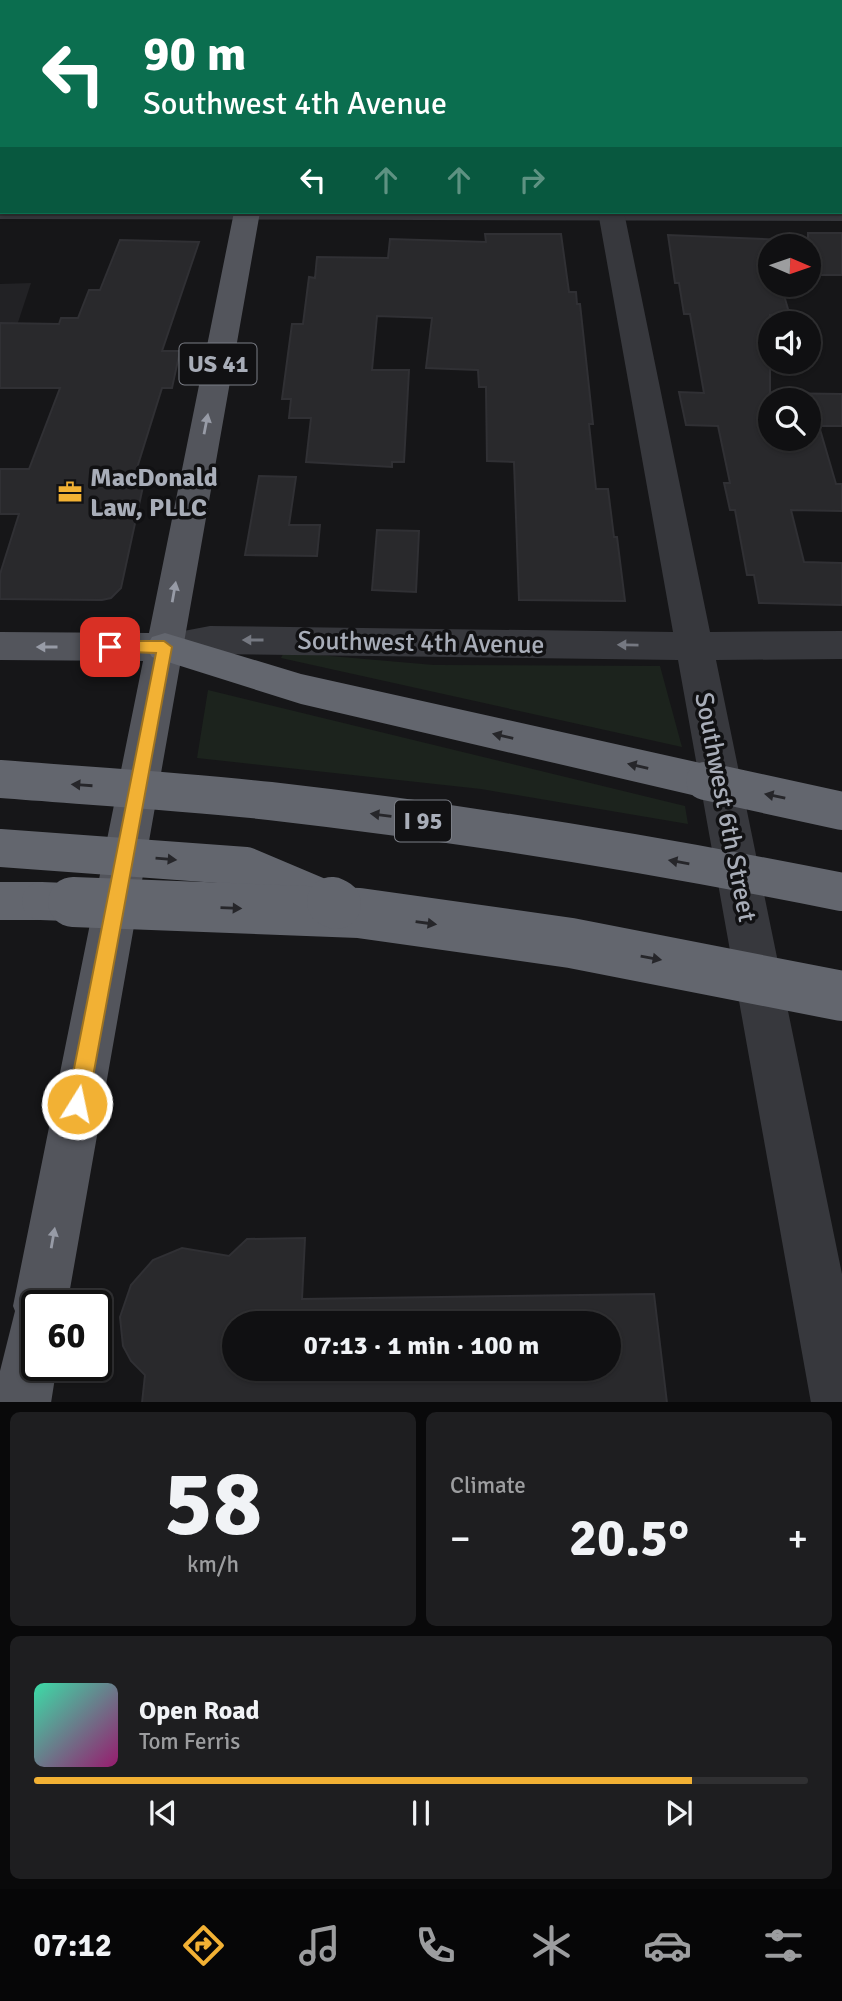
<!DOCTYPE html>
<html lang="en">
<head>
<meta charset="utf-8">
<style>
	:root { --surface:#101012; --page:#1e1e20; --text:#f1f3f6; --muted:#9c9d9f; --line:#303032; --accent:#f2b134 }
	body { margin:0; font-family:Signika,sans-serif; background:var(--page); color:var(--text); height:100vh; display:flex; flex-direction:column; font-size:26px; white-space:nowrap }
	* { box-sizing:border-box; margin:0 }
	p { font-size:23px; color:var(--muted) }
	.icon { flex:none; width:38px; height:38px; fill:none; stroke:currentColor; stroke-width:2; stroke-linecap:round; stroke-linejoin:round }
	.map { position:relative; height:1402px; overflow:hidden }
	.side { display:flex; flex-direction:column; gap:10px; padding:10px; background:#09090a; flex:1 }
	.side>* { flex:none }
	.banner { position:absolute; left:0px; top:0px; width:844px; height:214px; box-shadow:0 2px 5px #0004,0 0 0 2px var(--line); background:#0b6e4f; color:#fff; overflow:hidden }
	.needle { width:46px; rotate:92deg }
	.controls { position:absolute; left:758px; top:234px; display:grid; gap:14px }
	.controls a { display:grid; place-items:center; width:63px; height:63px; border-radius:50%; background:var(--surface); box-shadow:0 2px 5px #0004,0 0 0 2px var(--line); font-size:35px }
	.speed { position:absolute; left:21px; top:1290px; display:flex; gap:14px; font-size:35px; font-weight:700; text-align:center }
	.speed>* { display:grid; place-content:center; width:91px; height:91px; border-radius:50%; background:var(--surface); box-shadow:0 2px 5px #0004,0 0 0 2px var(--line); line-height:1 }
	.speed .limit { border:4px solid #111; border-radius:10px; background:#fff; color:#111 }
	.pin { position:absolute; display:grid; place-items:center; width:60px; height:60px; color:#fff; margin:-30px; border-radius:14px; box-shadow:0 4px 10px #0006 }
	.me { position:absolute; width:77px; margin:-38px; rotate:10deg; stroke-linejoin:round; filter:drop-shadow(0 0 5px #0008) }
	.turn { display:flex; align-items:center; gap:24px; height:147px; padding:0 28px; font-size:32px }
	.turn .icon { width:91px; height:91px; stroke-width:2.5 }
	.turn b { display:block; font-size:49px; line-height:60px }
	.lanes { display:flex; align-items:center; height:66px; padding:0 28px; background:#0003; justify-content:center; gap:35px; direction:ltr }
	.lanes .off { opacity:.35 }
	.big { font-size:52px; font-weight:800; line-height:1.1 }
	.side .widget { flex:1; display:flex; flex-direction:column; justify-content:center; gap:10px; min-width:0; padding:0 24px; border-radius:10px; background:var(--page) }
	.side .dial { align-items:center; gap:0 }
	.dial b { font-size:91px; line-height:1 }
	.song { display:flex; align-items:center; gap:21px }
	.cover { width:84px; height:84px; border-radius:10px; background:linear-gradient(135deg,hsl(160 70% 55%),hsl(320 70% 35%)) }
	.played { height:7px; border-radius:4px; background:linear-gradient(90deg,var(--accent) 85%,var(--line) 85%) }
	.keys { display:flex; justify-content:space-around; direction:ltr }
	.heat { display:flex; justify-content:space-between; align-items:center; font-size:38px; direction:ltr }
	.side .tiles { flex:1; display:grid; gap:10px; grid-template-columns:1fr 1fr }
	.widget:last-child { grid-column:span 2 }
	.trip { position:absolute; left:222px; top:1311px; width:399px; height:70px; border-radius:35px; background:var(--surface); box-shadow:0 2px 5px #0004,0 0 0 2px var(--line); font-weight:800; line-height:70px; text-align:center }
	.tab-bar { display:flex; height:112px; justify-content:space-around; align-items:center; background:#060607; color:var(--muted) }
	.tab-bar .icon { width:49px; height:49px }
	.tab-bar .current { color:var(--accent) }
	.tab-bar b { font-size:32px; color:var(--text) }
	.map>svg:first-child { display:block }
	.built { fill:#222225 }
	.green { fill:#1c231d }
	.building { fill:#29292c; stroke:#303034; stroke-width:2; fill-rule:evenodd }
	.lines { fill:none; stroke-linecap:round; stroke-linejoin:round }
	.minor { fill:#37383d; fill-rule:evenodd }
	.tertiary { fill:#37383d; fill-rule:evenodd }
	.primary { fill:#53555c; fill-rule:evenodd }
	.motorway { fill:#63666e; fill-rule:evenodd }
	.motorway-bridge-far1 { stroke:#63666e; stroke-width:38 }
	.motorway-bridge { stroke:#63666e; stroke-width:50 }
	.oneway { fill:#979ba6 }
	.oneway2 { fill:#757881 }
	.oneway3 { fill:#26262a }
	.route { fill:#f2b134; stroke:#9d7322; stroke-width:2 }
	.labels { text-anchor:middle; stroke-width:7; stroke-linejoin:round; paint-order:stroke }
	.shield { fill:#111113; stroke:#7b7e86; stroke-width:2 }
	.shield-label { font-size:24px; font-weight:bold; fill:#a8adb8 }
	.poi-label { font-size:26px; font-weight:bold; fill:#a8adb8; stroke:#111113; text-anchor:start }
	.street-label { font-size:26px; fill:#a8adb8; stroke:#111113 }
</style>
</head>
<body>
<div class="map">
<svg width="842" height="1403" viewBox="0 0 842 1403">
	<rect width="100%" height="100%" fill="#161618"/>
	<g class="built">
		<path d="M 0,0 L 131,0 L 2,2 L 2,207 Z"/>
		<path d="M 31,283 L 0,377 L 0,284 Z"/>
	</g>
	<g class="green">
		<path d="M 284,652 L 434,665 L 660,666 L 682,747 L 281,658 Z"/>
		<path d="M 208,690 L 685,806 L 688,824 L 481,789 L 197,758 Z"/>
	</g>
	<g class="building">
		<path d="M 808,233 L 842,233 L 842,275 L 808,275 L 808,247 L 770,247 L 770,285 L 781,285 L 790,316 L 770,315 L 770,393 L 842,394 L 842,426 L 819,426 L 836,484 L 842,484 L 842,511 L 791,510 L 804,562 L 842,563 L 842,605 L 759,603 L 754,575 L 747,575 L 735,510 L 730,510 L 724,483 L 730,483 L 718,426 L 686,425 L 679,392 L 704,393 L 690,314 L 684,314 L 679,283 L 675,283 L 668,235 L 808,241 ZM 770,401 L 808,401 L 808,439 L 770,439 Z"/>
		<path d="M 485,234 L 561,234 L 569,292 L 576,292 L 577,304 L 580,304 L 593,424 L 589,424 L 596,489 L 608,489 L 614,537 L 617,537 L 625,601 L 519,600 L 514,462 L 487,461 L 486,387 L 479,387 L 478,370 L 426,368 L 432,318 L 377,316 L 372,370 L 409,370 L 404,462 L 392,462 L 392,467 L 306,462 L 311,418 L 289,418 L 291,399 L 282,399 L 292,324 L 303,324 L 309,277 L 315,278 L 317,257 L 388,258 L 390,239 L 486,242 Z"/>
		<path d="M 120,240 L 199,242 L 162,351 L 180,351 L 172,388 L 162,388 L 137,468 L 147,468 L 121,588 L 111,598 L 102,600 L 0,599 L 0,574 L 19,514 L 0,514 L 0,469 L 29,469 L 60,388 L 0,388 L 0,323 L 59,324 L 61,318 L 78,318 L 89,290 L 100,290 Z"/>
		<path d="M 259,476 L 296,477 L 289,525 L 320,525 L 317,556 L 245,555 Z"/>
		<path d="M 377,530 L 419,531 L 416,592 L 372,590 Z"/>
		<path d="M 305,1238 L 302,1299 L 654,1294 L 667,1403 L 142,1403 L 145,1375 L 131,1361 L 123,1346 L 120,1317 L 131,1285 L 153,1260 L 182,1248 L 229,1256 L 247,1239 ZM 234,1323 L 609,1323 L 609,1368 L 234,1368 Z"/>
	</g>
	<g class="lines">
		<path class="minor" d="M 0,207 L 2,212 L 842,212 L 842,209 L 842,221 L 0,219 Z"/>
		<g class="tertiary">
			<rect x="561" y="0" width="20" height="2"/>
			<path d="M 598,212 L 624,212 L 710,632 L 842,631 L 842,659 L 716,660 L 842,1274 L 842,1403 L 811,1403 L 678,660 L 210,654 L 165,661 L 152,657 L 146,647 L 152,637 L 210,626 L 673,632 Z"/>
		</g>
		<g class="primary">
			<path d="M 0,0 L 12,0 L 2,2 L 0,9 Z"/>
			<rect x="276" y="0" width="20" height="2"/>
			<path d="M 234,212 L 260,212 L 67,1306 L 37,1306 L 37,1365 L 57,1365 L 51,1403 L 0,1403 L 0,1371 L 15,1311 L 13,1306 L 143,661 L 0,660 L 0,632 L 149,633 Z"/>
		</g>
		<g class="motorway">
			<path d="M 165,633 L 301,674 L 705,764 L 719,769 L 725,781 L 719,793 L 705,798 L 301,704 L 152,657 L 146,647 L 152,637 Z"/>
			<path d="M 0,882 L 41,882 L 56,887 L 63,901 L 56,915 L 41,920 L 0,920 Z"/>
		</g>
		<g class="motorway-bridge-far1">
			<path d="M 0,779 C 90,786 180,791 270,801 C 462,823 653,854 842,892"/>
			<path d="M 705,781 L 842,811"/>
			<path d="M 0,848 L 246,866 L 336,904"/>
			<path d="M 41,901 L 119,904"/>
		</g>
		<g class="motorway-bridge">
			<path d="M 73,902 L 359,913 L 571,943 L 842,996"/>
			<path d="M 332,902 L 336,904"/>
		</g>
	</g>
	<defs><path id="oneway-solid" d="M-6-.8H1V-3.2L6.5 0L1 3.2V.8H-6Z" transform="scale(1.75)"/></defs>
	<g class="oneway">
		<use href="#oneway-solid" transform="translate(206 424) rotate(-79)"/>
		<use href="#oneway-solid" transform="translate(174 592) rotate(-80)"/>
		<use href="#oneway-solid" transform="translate(47 647) rotate(-180)"/>
		<use href="#oneway-solid" transform="translate(53 1238) rotate(-80)"/>
	</g>
	<g class="oneway2">
		<use href="#oneway-solid" transform="translate(253 640) rotate(-180)"/>
		<use href="#oneway-solid" transform="translate(628 645) rotate(-179)"/>
	</g>
	<g class="oneway3">
		<use href="#oneway-solid" transform="translate(503 736) rotate(-167)"/>
		<use href="#oneway-solid" transform="translate(638 766) rotate(-167)"/>
		<use href="#oneway-solid" transform="translate(82 785) rotate(-176)"/>
		<use href="#oneway-solid" transform="translate(775 796) rotate(-168)"/>
		<use href="#oneway-solid" transform="translate(381 815) rotate(-173)"/>
		<use href="#oneway-solid" transform="translate(166 859) rotate(5)"/>
		<use href="#oneway-solid" transform="translate(679 862) rotate(-170)"/>
		<use href="#oneway-solid" transform="translate(231 908) rotate(2)"/>
		<use href="#oneway-solid" transform="translate(426 923) rotate(8)"/>
		<use href="#oneway-solid" transform="translate(651 958) rotate(10)"/>
	</g>
	<path class="route" d="M 110,641 L 164,641 L 172,647 L 88,1104 L 85,1111 L 77,1114 L 70,1111 L 67,1104 L 156,653 L 104,651 L 102,647 Z"/>
	<defs>
		<g id="office-bare" transform="scale(1.89)"><path d="M-6-3h4V-5.5h4V-3h4V5H-6ZM-1-4.5V-3h2v-1.5ZM-6 0V1H6V0Z" fill="#f2b134" stroke="#111113" stroke-width="2.5" paint-order="stroke"/></g>
	</defs>
	<g fill-rule="evenodd">
		<use href="#office-bare" x="70" y="492"/>
	</g>
	<g class="labels">
		<g class="shield">
			<rect x="179.5" y="343.5" width="77" height="41" rx="5"/>
			<rect x="395" y="800.5" width="56" height="41" rx="5"/>
		</g>
		<g class="shield-label">
			<text x="218" y="372">US 41</text>
			<text x="423" y="829">I 95</text>
		</g>
		<g class="poi-label">
			<text x="90" y="486">MacDonald<tspan x="90" dy="30">Law, PLLC</tspan></text>
		</g>
		<g class="street-label">
			<text transform="translate(421 642) rotate(1)" y="9">Southwest 4th Avenue</text>
			<text transform="translate(726 807) rotate(79)" y="9">Southwest 6th Street</text>
		</g>
	</g>
</svg>
<div class="controls">
<a><svg class="needle" viewBox="-14 -14 28 28"><path d="M0-13l5 13h-10z" fill="#e53935"/><path d="M0 13l5-13h-10z" fill="#9c9d9f"/></svg></a>
<a><svg class="icon" aria-label="sound" viewBox="0 0 24 24"><path d="M4 9h4l5-4v14l-5-4H4zM17 9q2 3 0 6"/></svg></a>
<a><svg class="icon" aria-label="search" viewBox="0 0 24 24"><circle cx="10" cy="10" r="6"/><path d="M15 15l6 6"/></svg></a>
</div>
<div class="speed"><div class="limit">60</div></div>
<div class="pin" style="left:110px;top:647px;background:#d93025"><svg class="icon" aria-label="arrive" viewBox="0 0 24 24"><path d="M6 21V4h12l-3 4 3 4H6"/></svg></div>
<svg class="me" style="left:77px;top:1104px" viewBox="-20 -20 40 40"><circle r="17" fill="#f2b134" stroke="#fff" stroke-width="3"/><path d="M0-11L8 9 0 5-8 9z" fill="#fff"/></svg>
<div class="trip">07:13 · 1 min · 100 m</div>
<div class="banner">
<div class="turn"><svg class="icon" aria-label="left" viewBox="0 0 24 24"><path d="M17 20v-9H6M10 6l-5 5 5 5"/></svg><div><b>90 m</b>Southwest 4th Avenue</div></div>
<div class="lanes"><svg class="icon" aria-label="left" viewBox="0 0 24 24"><path d="M17 20v-9H6M10 6l-5 5 5 5"/></svg><svg class="icon off" aria-label="ahead" viewBox="0 0 24 24"><path d="M12 20V5M6 11l6-6 6 6"/></svg><svg class="icon off" aria-label="ahead" viewBox="0 0 24 24"><path d="M12 20V5M6 11l6-6 6 6"/></svg><svg class="icon off" aria-label="right" viewBox="0 0 24 24"><path d="M7 20v-9h11M14 6l5 5-5 5"/></svg></div>
</div>
</div>
<section class="side">
<div class="tiles">
<div class="widget dial"><b>58</b><p>km/h</p></div>
<div class="widget"><p>Climate</p>
<div class="heat"><a>−</a><b class="big">20.5°</b><a>+</a></div>
</div>
<div class="widget">
<div class="song"><i class="cover"></i><div><b>Open Road</b><p>Tom Ferris</p></div></div>
<div class="played"></div>
<div class="keys"><svg class="icon" aria-label="previous" viewBox="0 0 24 24"><path d="M18 5L8 12l10 7zM5 5v14"/></svg><svg class="icon" aria-label="pause" viewBox="0 0 24 24"><path d="M8 5v14M16 5v14"/></svg><svg class="icon" aria-label="next" viewBox="0 0 24 24"><path d="M6 5l10 7-10 7zM19 5v14"/></svg></div>
</div>
</div>
</section>
<nav class="tab-bar">
<b>07:12</b>
<svg class="icon current" aria-label="directions" viewBox="0 0 24 24"><path d="M12 3l9 9-9 9-9-9zM9 14v-3h6M13 9l2 2-2 2"/></svg>
<svg class="icon" aria-label="music" viewBox="0 0 24 24"><path d="M9 18V5l10-2v13"/><circle cx="6" cy="18" r="3"/><circle cx="16" cy="16" r="3"/></svg>
<svg class="icon" aria-label="phone" viewBox="0 0 24 24"><path d="M5 4h4l2 5-3 2q2 4 5 5l2-3 5 2v4C11 20 4 13 5 4z"/></svg>
<svg class="icon" aria-label="climate" viewBox="0 0 24 24"><path d="M12 3v18M4 7l16 10M4 17L20 7"/></svg>
<svg class="icon" aria-label="car" viewBox="0 0 24 24"><path d="M5 17H2v-5l4-1 3-4h7l3 4 3 1v5h-3M9 17h6M6 11h13"/><circle cx="7" cy="17" r="2"/><circle cx="17" cy="17" r="2"/></svg>
<svg class="icon" aria-label="filters" viewBox="0 0 24 24"><path d="M4 7h16M4 17h16"/><circle cx="9" cy="7" r="2"/><circle cx="15" cy="17" r="2"/></svg>
</nav>
</body>
</html>
